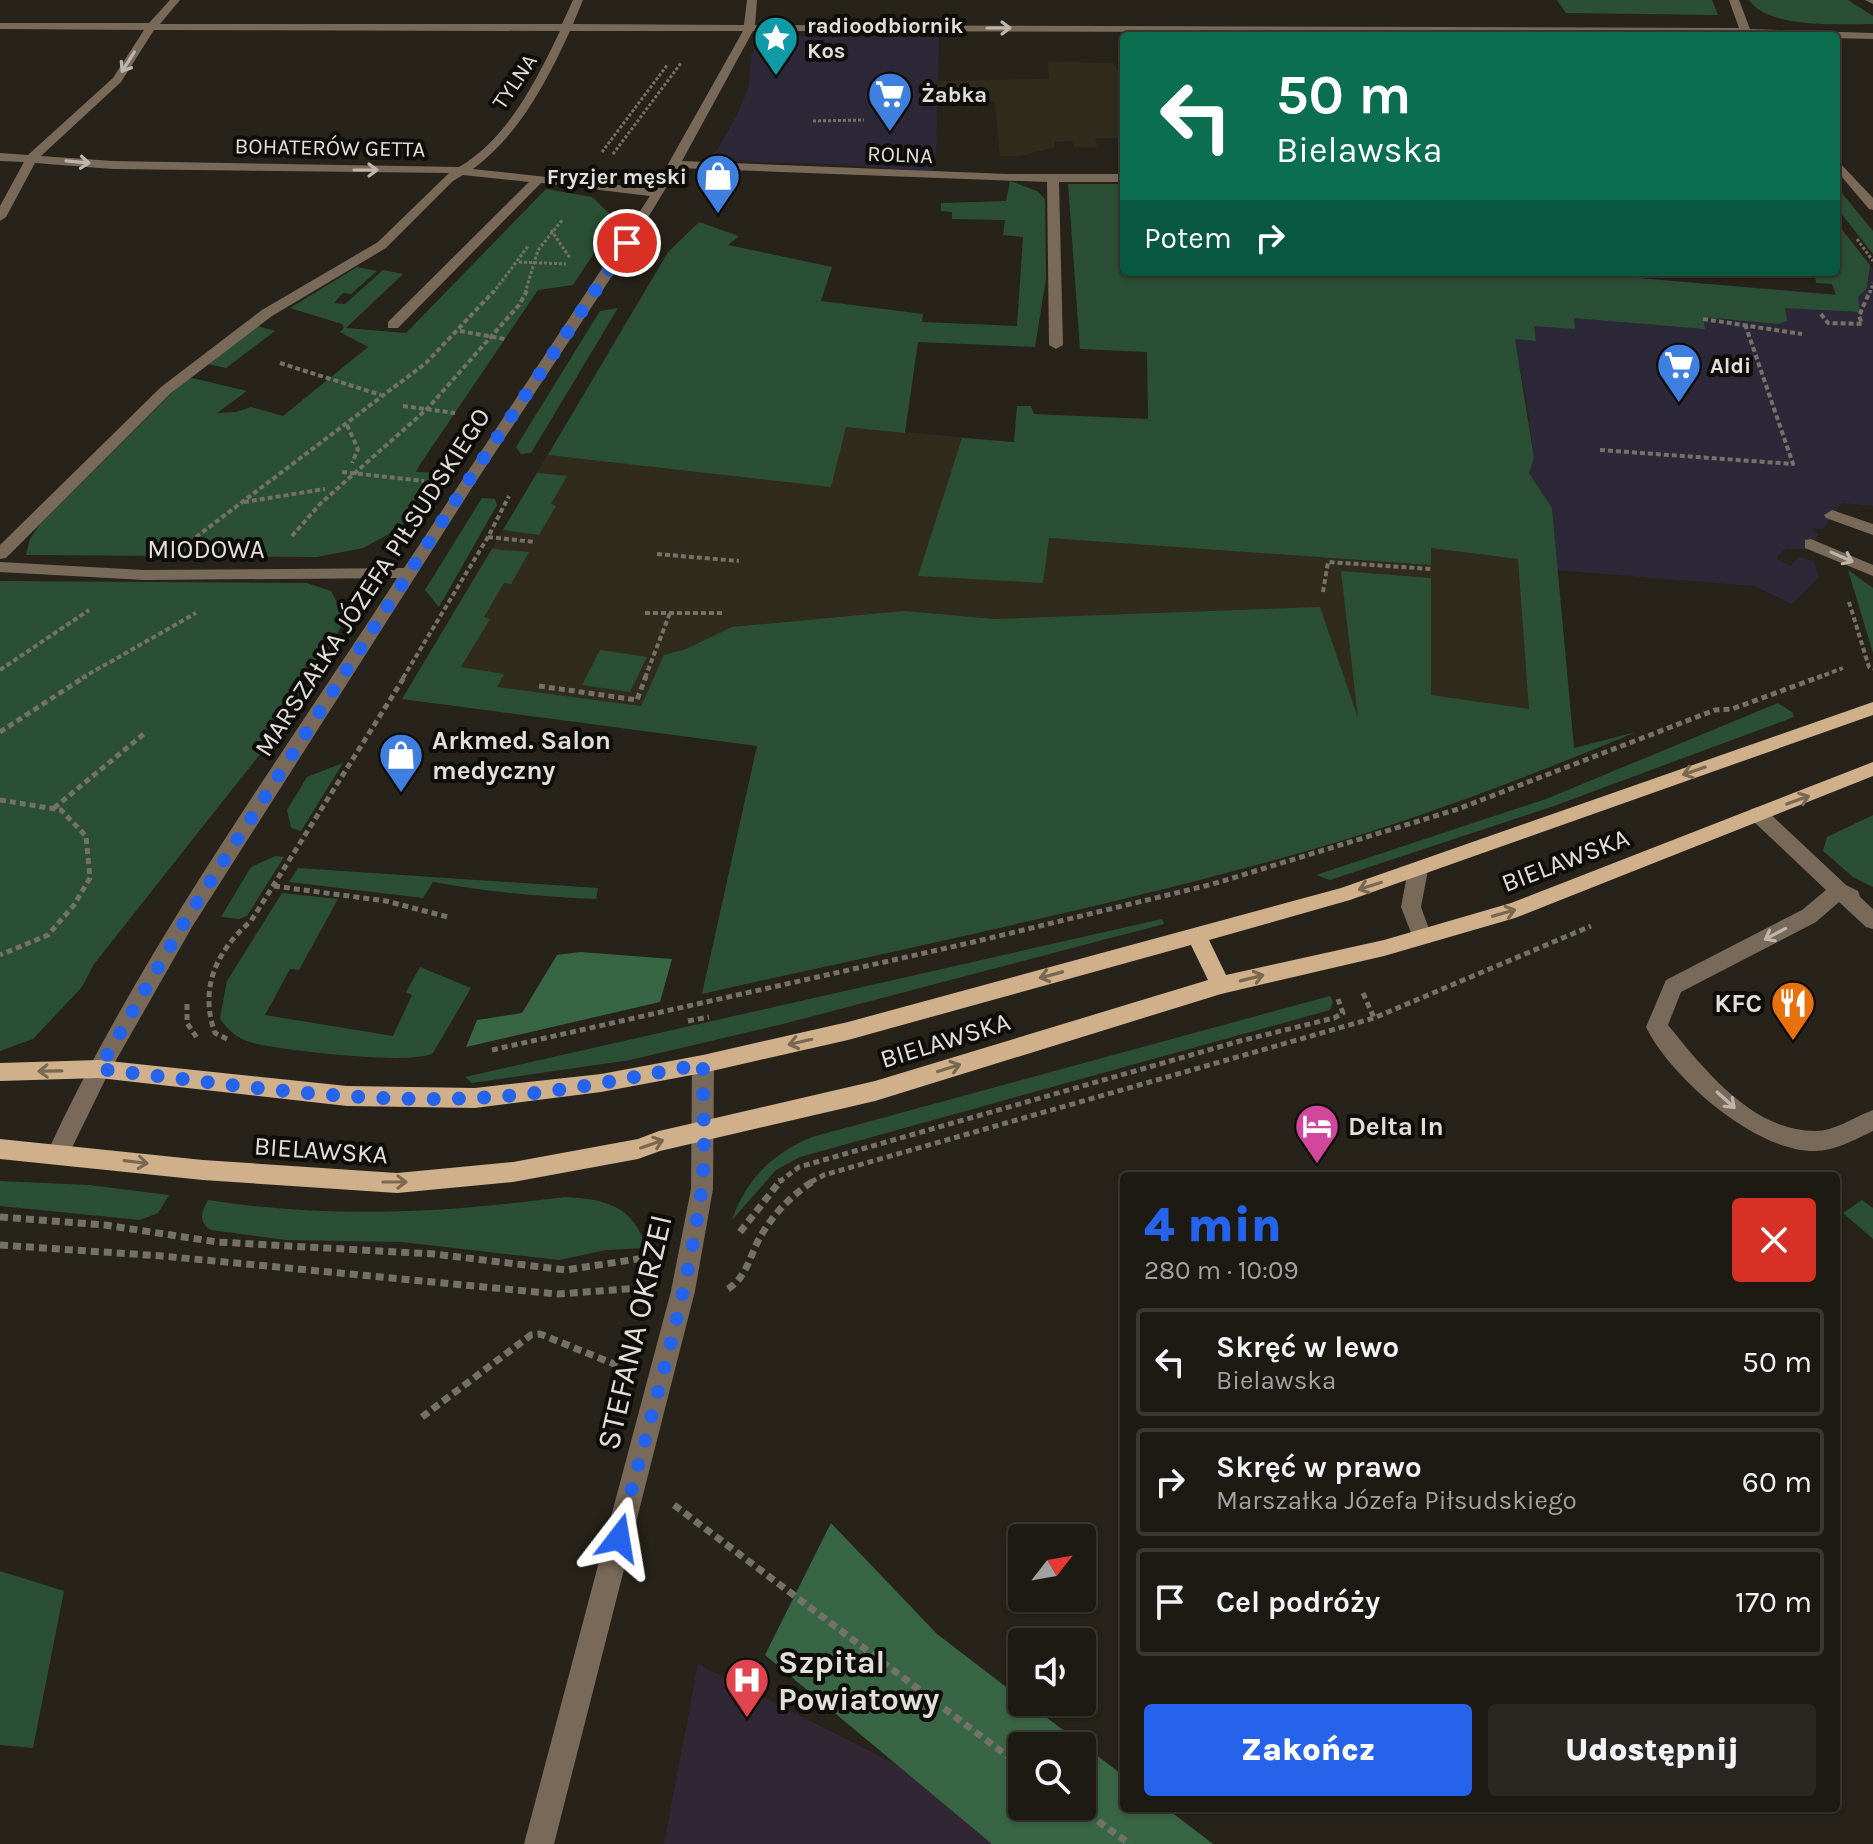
<!DOCTYPE html>
<html lang="pl">
<head>
<meta charset="utf-8">
<style>
	:root { --surface:#1d1a14; --page:#2a2722; --text:#f1f3f6; --muted:#a0a1a0; --line:#3b3834; --accent:#2563eb }
	body { margin:0; font-family:Karla,sans-serif; background:var(--page); color:var(--text); height:100vh; display:flex; flex-direction:column; font-size:30px; white-space:nowrap }
	* { box-sizing:border-box; margin:0 }
	p { font-size:26px; color:var(--muted) }
	.icon { flex:none; width:44px; height:44px; fill:none; stroke:currentColor; stroke-width:2; stroke-linecap:round; stroke-linejoin:round }
	.map { position:relative; flex:1; overflow:hidden }
	.drawer { position:absolute; left:1120px; top:1172px; width:720px; height:640px; display:flex; flex-direction:column; background:var(--surface); border-radius:8px; box-shadow:0 2px 6px #0004,0 0 0 2px var(--line) }
	.drawer>* { flex:none }
	.hud { position:absolute; left:1120px; top:32px; width:720px; height:244px; border-radius:8px; box-shadow:0 2px 6px #0004,0 0 0 2px var(--line); background:#0b6e4f; color:#fff; overflow:hidden }
	.needle { width:52px; rotate:59deg }
	.controls { position:absolute; left:1008px; top:1524px; display:grid; gap:16px }
	.controls a { display:grid; place-items:center; width:88px; height:88px; border-radius:8px; background:var(--surface); box-shadow:0 2px 6px #0004,0 0 0 2px var(--line); font-size:40px }
	.pin { position:absolute; display:grid; place-items:center; width:68px; height:68px; color:#fff; margin:-34px; border:4px solid #fff; border-radius:50%; box-shadow:0 2px 8px #0007 }
	.me { position:absolute; width:88px; margin:-44px; rotate:14deg; stroke-linejoin:round; filter:drop-shadow(0 0 6px #0008) }
	.turn { display:flex; align-items:center; gap:28px; height:168px; padding:0 24px; font-size:36px }
	.turn .icon { width:104px; height:104px; stroke-width:2.5 }
	.turn b { display:block; font-size:56px; line-height:68px }
	.then { display:flex; align-items:center; height:76px; padding:0 24px; background:#0003; gap:16px; font-size:30px }
	.round { display:grid; place-items:center; flex:none; width:84px; height:84px; border-radius:8px; background:var(--page) }
	.overview { display:flex; align-items:center; justify-content:space-between; height:136px; padding:0 24px }
	h1 { font-size:48px; font-weight:800; line-height:60px; color:var(--accent) }
	.button { display:flex; gap:16px; margin-top:auto; padding:16px 24px }
	.button a { flex:1; height:92px; border-radius:8px; background:var(--accent); color:#fff; font-size:32px; font-weight:800; line-height:92px; text-align:center }
	.button a+a { background:var(--page); color:var(--text) }
	ul { padding:0; list-style:none }
	li { display:flex; align-items:center; gap:24px; height:108px; margin:0 16px 12px; padding:0 8px; border:4px solid var(--line); border-radius:8px }
	li div { flex:1 }
	li b { display:block; font-size:30px }
	li em { font-style:normal }
	.map>svg:first-child { display:block }
	.commercial { fill:#2c2838 }
	.built { fill:#312b1c }
	.medical { fill:#312634 }
	.green { fill:#2b4f34 }
	.forest { fill:#386543; fill-rule:evenodd }
	.lines { fill:none; stroke-linecap:round; stroke-linejoin:round }
	.path-far3 { stroke:#747169; stroke-width:3; stroke-dasharray:3 2; stroke-linecap:butt }
	.path-far2 { stroke:#747169; stroke-width:4; stroke-dasharray:5 3; stroke-linecap:butt }
	.path-far1 { stroke:#747169; stroke-width:5; stroke-dasharray:6 4; stroke-linecap:butt }
	.path { stroke:#747169; stroke-width:7; stroke-dasharray:8 5; stroke-linecap:butt }
	.minor { fill:#796958; fill-rule:evenodd }
	.major { fill:#d0b08b; fill-rule:evenodd }
	.oneway { stroke:#bdb6ac }
	.oneway2 { stroke:#796750 }
	.route { stroke:#2563eb; stroke-width:14; stroke-dasharray:0 25.2 }
	.labels { text-anchor:middle; stroke-width:8; stroke-linejoin:round; paint-order:stroke }
	.far-poi-label { font-size:22px; font-weight:bold; fill:#e1dfd9; stroke:#0e0d09; text-anchor:start }
	.far-street-label { font-size:22px; fill:#e1dfd9; stroke:#0e0d09 }
	.street-label { font-size:26px; fill:#e1dfd9; stroke:#0e0d09 }
	.poi-label { font-size:26px; font-weight:bold; fill:#e1dfd9; stroke:#0e0d09; text-anchor:start }
	.near-street-label { font-size:32px; fill:#e1dfd9; stroke:#0e0d09 }
	.near-poi-label { font-size:32px; font-weight:bold; fill:#e1dfd9; stroke:#0e0d09; text-anchor:start }
</style>
</head>
<body>
<div class="map">
<svg width="1873" height="1844" viewBox="0 0 1873 1844">
	<rect width="100%" height="100%" fill="#27231a"/>
	<g class="commercial">
		<path d="M796 36H939L936 156 932 172 831 164 717 161 708 157 718 149 737 115 749 86 751 55 757 46 774 37Z"/>
		<path d="M1870 265 1873 270V506L1842 503 1823 529 1812 528 1818 535 1810 549H1786L1779 554 1777 559 1791 566 1798 557 1814 561 1819 577 1792 604 1754 586 1557 570 1552 508 1529 473 1534 458 1526 396 1505 297 1567 272 1858 296 1867 288Z"/>
	</g>
	<g class="built">
		<path d="M1048 62 1113 63 1124 77V138H1095L1097 147H1074L1072 141 1055 142V147L1020 156H1000L995 102 937 87 938 81 1049 79Z"/>
		<path d="M579 402 1014 442 1552 508 1574 749 836 756 402 699Z"/>
	</g>
	<path class="medical" d="M698 1664 917 1775 1024 1844H664Z"/>
	<g class="green">
		<path d="M1557 0H1712L1718 15 1566 13Z"/>
		<path d="M1749 0H1848L1873 16V24C1841 24 1768 29 1749 0Z"/>
		<path d="M1010 181 1037 191 1045 199 1046 279 1035 347 918 342 905 433 846 427 831 487 548 455 668 252 699 222 739 236 728 245 832 267 821 301 923 314 922 322 1017 326 1023 237 1003 235 1005 220 952 219V212L941 211V203L1006 201Z"/>
		<path d="M1068 184H1124V272H1569L1836 295 1832 284 1816 283 1815 272H1836V222L1870 265 1867 288 1858 297 1860 312 1785 308 1787 321 1778 324 1703 317 1705 329 1574 318 1575 329 1534 326 1536 341 1515 339 1534 458 1529 473 1552 508 1574 748 1636 732C1530 776 1421 818 1310 850 1110 907 905 948 702 994L757 746 402 699 492 549 529 552 511 584 504 583 484 617 490 619 461 667 504 674 497 687 641 706 664 655 686 649 732 627 904 611 995 619 1320 607 1358 718 1341 571 1431 578V695L1529 709 1518 559 1431 548V565L1049 538 1043 583 918 576 962 438 1014 442 1017 406H1031L1034 414 1148 419 1147 352 1080 349Z"/>
		<path d="M1836 186 1873 231V254L1836 207Z"/>
		<path d="M546 189 592 197 612 216V226L573 285 538 290 419 466 416 472 447 473 415 520 363 548 317 557 26 555 30 539 40 524 188 377 247 391 217 413 236 412 251 407 283 416 368 347 340 332 344 328 342 324 290 308 357 267 377 271 351 294 343 293 334 303 345 304 383 270 403 274 346 328 406 333Z"/>
		<path d="M618 308 531 453 521 454 516 447 600 311Z"/>
		<path d="M258 326 275 331 226 368 202 363Z"/>
		<path d="M537 473 567 476 551 504 556 506 539 535 503 530Z"/>
		<path d="M482 498 495 499 497 505 439 607 425 590Z"/>
		<path d="M1848 570 1873 588V653Z"/>
		<path d="M0 581 307 583 331 591 345 618 324 661 272 739 94 964 82 987 33 1039 0 1051Z"/>
		<path d="M600 650 647 657 630 692 582 685Z"/>
		<path d="M1778 703 1792 712 1794 717 1554 806 1330 880 1316 875 1546 799Z"/>
		<path d="M343 763 301 831 291 828 287 810 307 777Z"/>
		<path d="M1873 815V887L1853 877 1823 851 1827 837Z"/>
		<path d="M275 856 284 857 247 916 239 919 221 917 251 867Z"/>
		<path d="M298 868 598 888 596 899C541 897 487 892 433 882L423 898 289 882Z"/>
		<path d="M282 893 338 899 299 970 290 969 265 1015 393 1036 412 995 406 992 420 967 471 988 433 1053C413 1066 281 1050 253 1043 238 1039 228 1031 220 1018L227 981Z"/>
		<path d="M1162 919 1164 924 783 1024 630 1060 472 1083 465 1077Z"/>
		<path d="M1330 996 1333 1002 1330 1010 800 1157 776 1170 732 1220C747 1178 772 1154 812 1137Z"/>
		<path d="M0 1181 89 1185 169 1195 158 1213 140 1220 0 1206Z"/>
		<path d="M565 1197C604 1199 634 1205 646 1248L606 1250 559 1260 402 1242 286 1240 211 1230C198 1222 201 1212 208 1200 332 1219 441 1213 565 1197Z"/>
		<path d="M1862 1200 1873 1208V1239L1843 1213Z"/>
		<path d="M0 1571 64 1591 33 1748 0 1745Z"/>
	</g>
	<g class="forest">
		<path d="M580 952 672 959 660 1002 466 1047 477 1020 522 1013 557 955Z"/>
		<path d="M831 1523 937 1634 1022 1699V1702H1026L1124 1776V1808H1166L1213 1844H992L765 1655ZM1022 1746H1082V1806H1022Z"/>
	</g>
	<g class="lines">
		<g class="path-far3">
			<path d="M813 121 864 120"/>
			<path d="M602 152 668 64"/>
			<path d="M613 154 681 63"/>
			<path d="M551 230 570 258"/>
			<path d="M1857 239 1873 261"/>
			<path d="M519 262 566 264"/>
			<path d="M493 293 529 245"/>
			<path d="M525 293 538 250 563 219"/>
			<path d="M1870 293 1873 283"/>
		</g>
		<g class="path-far2">
			<path d="M1821 314 1828 323 1862 324 1859 316 1870 291"/>
			<path d="M1703 319 1802 334"/>
			<path d="M460 331 505 339"/>
			<path d="M280 363 381 395"/>
			<path d="M403 406 455 413"/>
			<path d="M347 425 358 449 352 463"/>
			<path d="M1600 450 1793 464 1745 324"/>
			<path d="M342 472 424 481"/>
			<path d="M244 502 325 489"/>
			<path d="M292 536 320 504 427 409 519 305 527 291"/>
			<path d="M196 537 426 363 494 291"/>
			<path d="M488 537 535 542"/>
			<path d="M657 554 739 561"/>
			<path d="M1323 592 1328 562 1431 569"/>
			<path d="M1849 602 1869 667 1873 669"/>
			<path d="M645 613H725"/>
			<path d="M0 670 89 610"/>
			<path d="M82 678 196 613"/>
			<path d="M403 678 488 537 509 496"/>
			<path d="M645 678 670 613"/>
			<path d="M1817 678 1843 668"/>
		</g>
		<g class="path-far1">
			<path d="M539 686 637 700 646 676"/>
			<path d="M0 732 86 676"/>
			<path d="M0 800 61 810 86 836 90 878 74 905 48 935 0 955"/>
			<path d="M54 808 145 733"/>
			<path d="M274 886 386 901 448 917"/>
			<path d="M1363 993 1374 1018"/>
			<path d="M187 1004V1023L197 1038"/>
			<path d="M688 1021 709 1017"/>
			<path d="M227 1039 215 1033C199 989 216 951 251 921L405 676"/>
			<path d="M492 1050 978 941 1213 884 1458 809 1715 710 1732 709 1822 676"/>
			<path d="M779 1182 799 1167 1240 1041 1334 1018 1343 1013 1338 999"/>
			<path d="M811 1182 824 1175 1374 1018 1591 926"/>
		</g>
		<g class="path">
			<path d="M0 1217 105 1225 217 1242 434 1254 566 1270 644 1258"/>
			<path d="M740 1232 781 1180"/>
			<path d="M0 1245 162 1256 558 1294 640 1288"/>
			<path d="M728 1289C746 1277 749 1259 758 1241 771 1216 791 1195 815 1180"/>
			<path d="M422 1417 531 1335 540 1334 619 1366"/>
			<path d="M674 1505 1022 1767"/>
			<path d="M1077 1806 1130 1844"/>
		</g>
		<g class="minor">
			<path d="M170 0H180L160 24H562L573 0H583L573 24 744 25 747 0H757L755 25 1739 28 1729 0H1739L1750 29 1873 33V39L1630 33 753 31 682 161 1008 174H1124V182H1059L1063 345 1056 349 1049 345 1047 182 678 168 618 267 473 486 192 927 107 1076 66 1160 58 1163 50 1160 47 1153C140 951 276 765 397 578L144 580 0 572V562L144 570 404 568 650 196 541 183 398 328H388V322L529 182 463 175 453 181 386 248 272 316 171 393 6 558 0 559V545L161 387 262 310 378 242 449 173 113 169 35 163 6 217 0 221V206L24 162 0 161V153L28 155 113 78 144 30 0 29V23H149ZM154 30 560 31C536 81 508 138 459 167L113 161 41 156 121 82ZM570 31H743L654 189 473 169C519 135 547 81 570 31Z"/>
			<path d="M1865 0H1873V4Z"/>
			<path d="M1836 159 1873 198V210L1869 209 1836 170Z"/>
			<path d="M1832 510 1873 524V535L1826 518 1824 515Z"/>
			<path d="M1811 539 1873 565V576L1805 548V540Z"/>
			<path d="M1758 807 1765 809 1846 885 1858 891 1860 897 1873 909V929L1866 927 1839 902 1816 922 1681 992 1668 1025C1704 1069 1752 1131 1815 1131 1835 1131 1854 1117 1873 1110V1131C1856 1139 1835 1151 1815 1151 1756 1152 1671 1078 1646 1027L1666 980 1802 910 1826 890 1751 819 1749 814 1751 809Z"/>
			<path d="M1418 862 1425 865 1428 870 1421 907 1432 937 1429 943H1415L1401 907 1408 870 1411 865Z"/>
			<path d="M703 1055 711 1057 714 1064 713 1189 695 1291 554 1844H524L671 1291 691 1189 692 1064 695 1057Z"/>
		</g>
		<path class="major" d="M1873 702V715L1350 900 1209 940 1226 975 1384 940 1511 903 1873 762V776L1515 918 1384 956 1221 994 875 1101 660 1151 638 1159 513 1182 397 1193 203 1180 0 1159V1139L203 1160 397 1173 513 1162 638 1139 659 1131 875 1081 1208 980 1191 945 848 1040 703 1073 601 1092 475 1108 347 1106 99 1078 0 1081V1063L99 1060 347 1086 475 1088 601 1074 703 1055 848 1022 1341 888Z"/>
	</g>
	<defs><path id="oneway-shaft" d="M-6 0H5M1.5-3L5.5 0L1.5 3" fill="none" stroke-width="1.6" stroke-linecap="round" stroke-linejoin="round" transform="scale(2)"/></defs>
	<g class="oneway">
		<use href="#oneway-shaft" transform="translate(999 28)"/>
		<use href="#oneway-shaft" transform="translate(128 62) rotate(122)"/>
		<use href="#oneway-shaft" transform="translate(78 162) rotate(5)"/>
		<use href="#oneway-shaft" transform="translate(366 170)"/>
		<use href="#oneway-shaft" transform="translate(1842 557) rotate(24)"/>
		<use href="#oneway-shaft" transform="translate(1775 934) rotate(152)"/>
		<use href="#oneway-shaft" transform="translate(1726 1100) rotate(42)"/>
	</g>
	<g class="oneway2">
		<use href="#oneway-shaft" transform="translate(1694 771) rotate(161)"/>
		<use href="#oneway-shaft" transform="translate(1798 800) rotate(-20)"/>
		<use href="#oneway-shaft" transform="translate(1370 886) rotate(162)"/>
		<use href="#oneway-shaft" transform="translate(1504 913) rotate(-16)"/>
		<use href="#oneway-shaft" transform="translate(1051 975) rotate(165)"/>
		<use href="#oneway-shaft" transform="translate(1252 978) rotate(-14)"/>
		<use href="#oneway-shaft" transform="translate(800 1042) rotate(167)"/>
		<use href="#oneway-shaft" transform="translate(949 1068) rotate(-17)"/>
		<use href="#oneway-shaft" transform="translate(50 1071) rotate(179)"/>
		<use href="#oneway-shaft" transform="translate(652 1144) rotate(-19)"/>
		<use href="#oneway-shaft" transform="translate(136 1162) rotate(7)"/>
		<use href="#oneway-shaft" transform="translate(395 1182)"/>
	</g>
	<g class="lines">
		<path class="route" d="M619 1538C648 1423 685 1310 701 1193 707 1151 702 1106 703 1064 628 1078 551 1095 474 1098 350 1104 223 1083 99 1069L185 921 465 486 627 243"/>
	</g>
	<defs>
		<g id="sight-pin" transform="scale(2.3)"><path d="M0 17L-7.5 6A9.5 9.5 0 1 1 7.5 6Z" fill="#0f9aa8" stroke="#0e0d09"/><path d="M0-6L1.8-2.2L6-1.7L2.9 1.2L3.7 5.4L0 3.3L-3.7 5.4L-2.9 1.2L-6-1.7L-1.8-2.2Z" fill="#fff"/></g>
		<g id="supermarket-pin" transform="scale(2.3)"><path d="M0 17L-7.5 6A9.5 9.5 0 1 1 7.5 6Z" fill="#3f7fe0" stroke="#0e0d09"/><path d="M-6-5.5h2.5l.6 2H6L4.5 2H-2.5L-4.4-4H-6ZM-1.5 3.2a1.3 1.3 0 1 0 .1 0ZM3 3.2a1.3 1.3 0 1 0 .1 0Z" fill="#fff"/></g>
		<g id="shop-pin" transform="scale(2.3)"><path d="M0 17L-7.5 6A9.5 9.5 0 1 1 7.5 6Z" fill="#3f7fe0" stroke="#0e0d09"/><path d="M-5-2.5h2.3a2.7 3.5 0 0 1 5.4 0H5L5.5 6h-11ZM-1.5-2.5h3a1.5 2.3 0 0 0-3 0Z" fill="#fff"/></g>
		<g id="restaurant-pin" transform="scale(2.3)"><path d="M0 17L-7.5 6A9.5 9.5 0 1 1 7.5 6Z" fill="#e8710a" stroke="#0e0d09"/><path d="M-5-6h1v4h1v-4h1v4h1v-4h1v5L-1.5 .5V6h-2V.5L-5-1ZM5-6V6H3V1.5H1.5Q1.5-4 5-6Z" fill="#fff"/></g>
		<g id="hotel-pin" transform="scale(2.3)"><path d="M0 17L-7.5 6A9.5 9.5 0 1 1 7.5 6Z" fill="#d1479c" stroke="#0e0d09"/><path d="M-6-4.5h1.5V1H6V5H4.5V3h-9V5H-6ZM-4 0a1.8 1.8 0 1 1 3.6 0ZM.5 0V-2.5h3Q6-2.5 6 0Z" fill="#fff"/></g>
		<g id="hospital-pin" transform="scale(2.3)"><path d="M0 17L-7.5 6A9.5 9.5 0 1 1 7.5 6Z" fill="#e0444e" stroke="#0e0d09"/><path d="M-5-5h3v3.5h4V-5h3V5h-3V1.5h-4V5h-3Z" fill="#fff"/></g>
	</defs>
	<g fill-rule="evenodd">
		<use href="#sight-pin" x="776" y="38"/>
		<use href="#supermarket-pin" x="890" y="94"/>
		<use href="#shop-pin" x="718" y="176"/>
		<use href="#supermarket-pin" x="1679" y="365"/>
		<use href="#shop-pin" x="401" y="755"/>
		<use href="#restaurant-pin" x="1793" y="1003"/>
		<use href="#hotel-pin" x="1317" y="1126"/>
		<use href="#hospital-pin" x="747" y="1680"/>
	</g>
	<g class="labels">
		<g class="far-poi-label">
			<text x="807" y="33">radioodbiornik<tspan x="807" dy="25">Kos</tspan></text>
			<text x="921" y="102">Żabka</text>
			<text x="687" y="184" text-anchor="end">Fryzjer męski</text>
			<text x="1710" y="373">Aldi</text>
		</g>
		<g class="far-street-label">
			<text transform="translate(514 81) rotate(-56)" y="8">TYLNA</text>
			<text transform="translate(330 147) rotate(1)" y="8">BOHATERÓW GETTA</text>
			<text transform="translate(900 154) rotate(2)" y="8">ROLNA</text>
		</g>
		<g class="street-label">
			<text x="206" y="558">MIODOWA</text>
			<text transform="translate(372 582) rotate(-57)" y="9">MARSZAŁKA JÓZEFA PIŁSUDSKIEGO</text>
			<text transform="translate(1565 860) rotate(-21)" y="9">BIELAWSKA</text>
			<text transform="translate(945 1040) rotate(-17)" y="9">BIELAWSKA</text>
			<text transform="translate(321 1150) rotate(4)" y="9">BIELAWSKA</text>
		</g>
		<g class="poi-label">
			<text x="432" y="749">Arkmed. Salon<tspan x="432" dy="30">medyczny</tspan></text>
			<text x="1762" y="1012" text-anchor="end">KFC</text>
			<text x="1348" y="1135">Delta In</text>
		</g>
		<g class="near-street-label">
			<text transform="translate(634 1332) rotate(-77)" y="11">STEFANA OKRZEI</text>
		</g>
		<g class="near-poi-label">
			<text x="778" y="1673">Szpital<tspan x="778" dy="37">Powiatowy</tspan></text>
		</g>
	</g>
</svg>
<div class="controls">
<a><svg class="needle" viewBox="-14 -14 28 28"><path d="M0-13l5 13h-10z" fill="#e53935"/><path d="M0 13l5-13h-10z" fill="#a0a1a0"/></svg></a>
<a><svg class="icon" aria-label="sound" viewBox="0 0 24 24"><path d="M4 9h4l5-4v14l-5-4H4zM17 9q2 3 0 6"/></svg></a>
<a><svg class="icon" aria-label="search" viewBox="0 0 24 24"><circle cx="10" cy="10" r="6"/><path d="M15 15l6 6"/></svg></a>
</div>
<div class="pin" style="left:627px;top:243px;background:#d93025"><svg class="icon" aria-label="arrive" viewBox="0 0 24 24"><path d="M6 21V4h12l-3 4 3 4H6"/></svg></div>
<svg class="me" style="left:619px;top:1538px" viewBox="-20 -20 40 40"><path d="M0-17L14 15 0 8-14 15z" fill="#2563eb" stroke="#fff" stroke-width="4"/></svg>
<div class="hud">
<div class="turn"><svg class="icon" aria-label="left" viewBox="0 0 24 24"><path d="M17 20v-9H6M10 6l-5 5 5 5"/></svg><div><b>50 m</b>Bielawska</div></div>
<div class="then">Potem<svg class="icon" aria-label="right" viewBox="0 0 24 24"><path d="M7 20v-9h11M14 6l5 5-5 5"/></svg></div>
</div>
<section class="drawer">
<div class="overview"><div><h1>4 min</h1><p>280 m · 10:09</p></div><a class="round" style="background:#d93025;color:#fff"><svg class="icon" aria-label="close" viewBox="0 0 24 24"><path d="M6 6l12 12M18 6L6 18"/></svg></a></div>
<ul>
<li><svg class="icon" aria-label="left" viewBox="0 0 24 24"><path d="M17 20v-9H6M10 6l-5 5 5 5"/></svg><div><b>Skręć w lewo</b><p>Bielawska</p></div><em>50 m</em></li>
<li><svg class="icon" aria-label="right" viewBox="0 0 24 24"><path d="M7 20v-9h11M14 6l5 5-5 5"/></svg><div><b>Skręć w prawo</b><p>Marszałka Józefa Piłsudskiego</p></div><em>60 m</em></li>
<li><svg class="icon" aria-label="arrive" viewBox="0 0 24 24"><path d="M6 21V4h12l-3 4 3 4H6"/></svg><div><b>Cel podróży</b></div><em>170 m</em></li>
</ul>
<div class="button"><a>Zakończ</a><a>Udostępnij</a></div>
</section>
</div>
</body>
</html>
